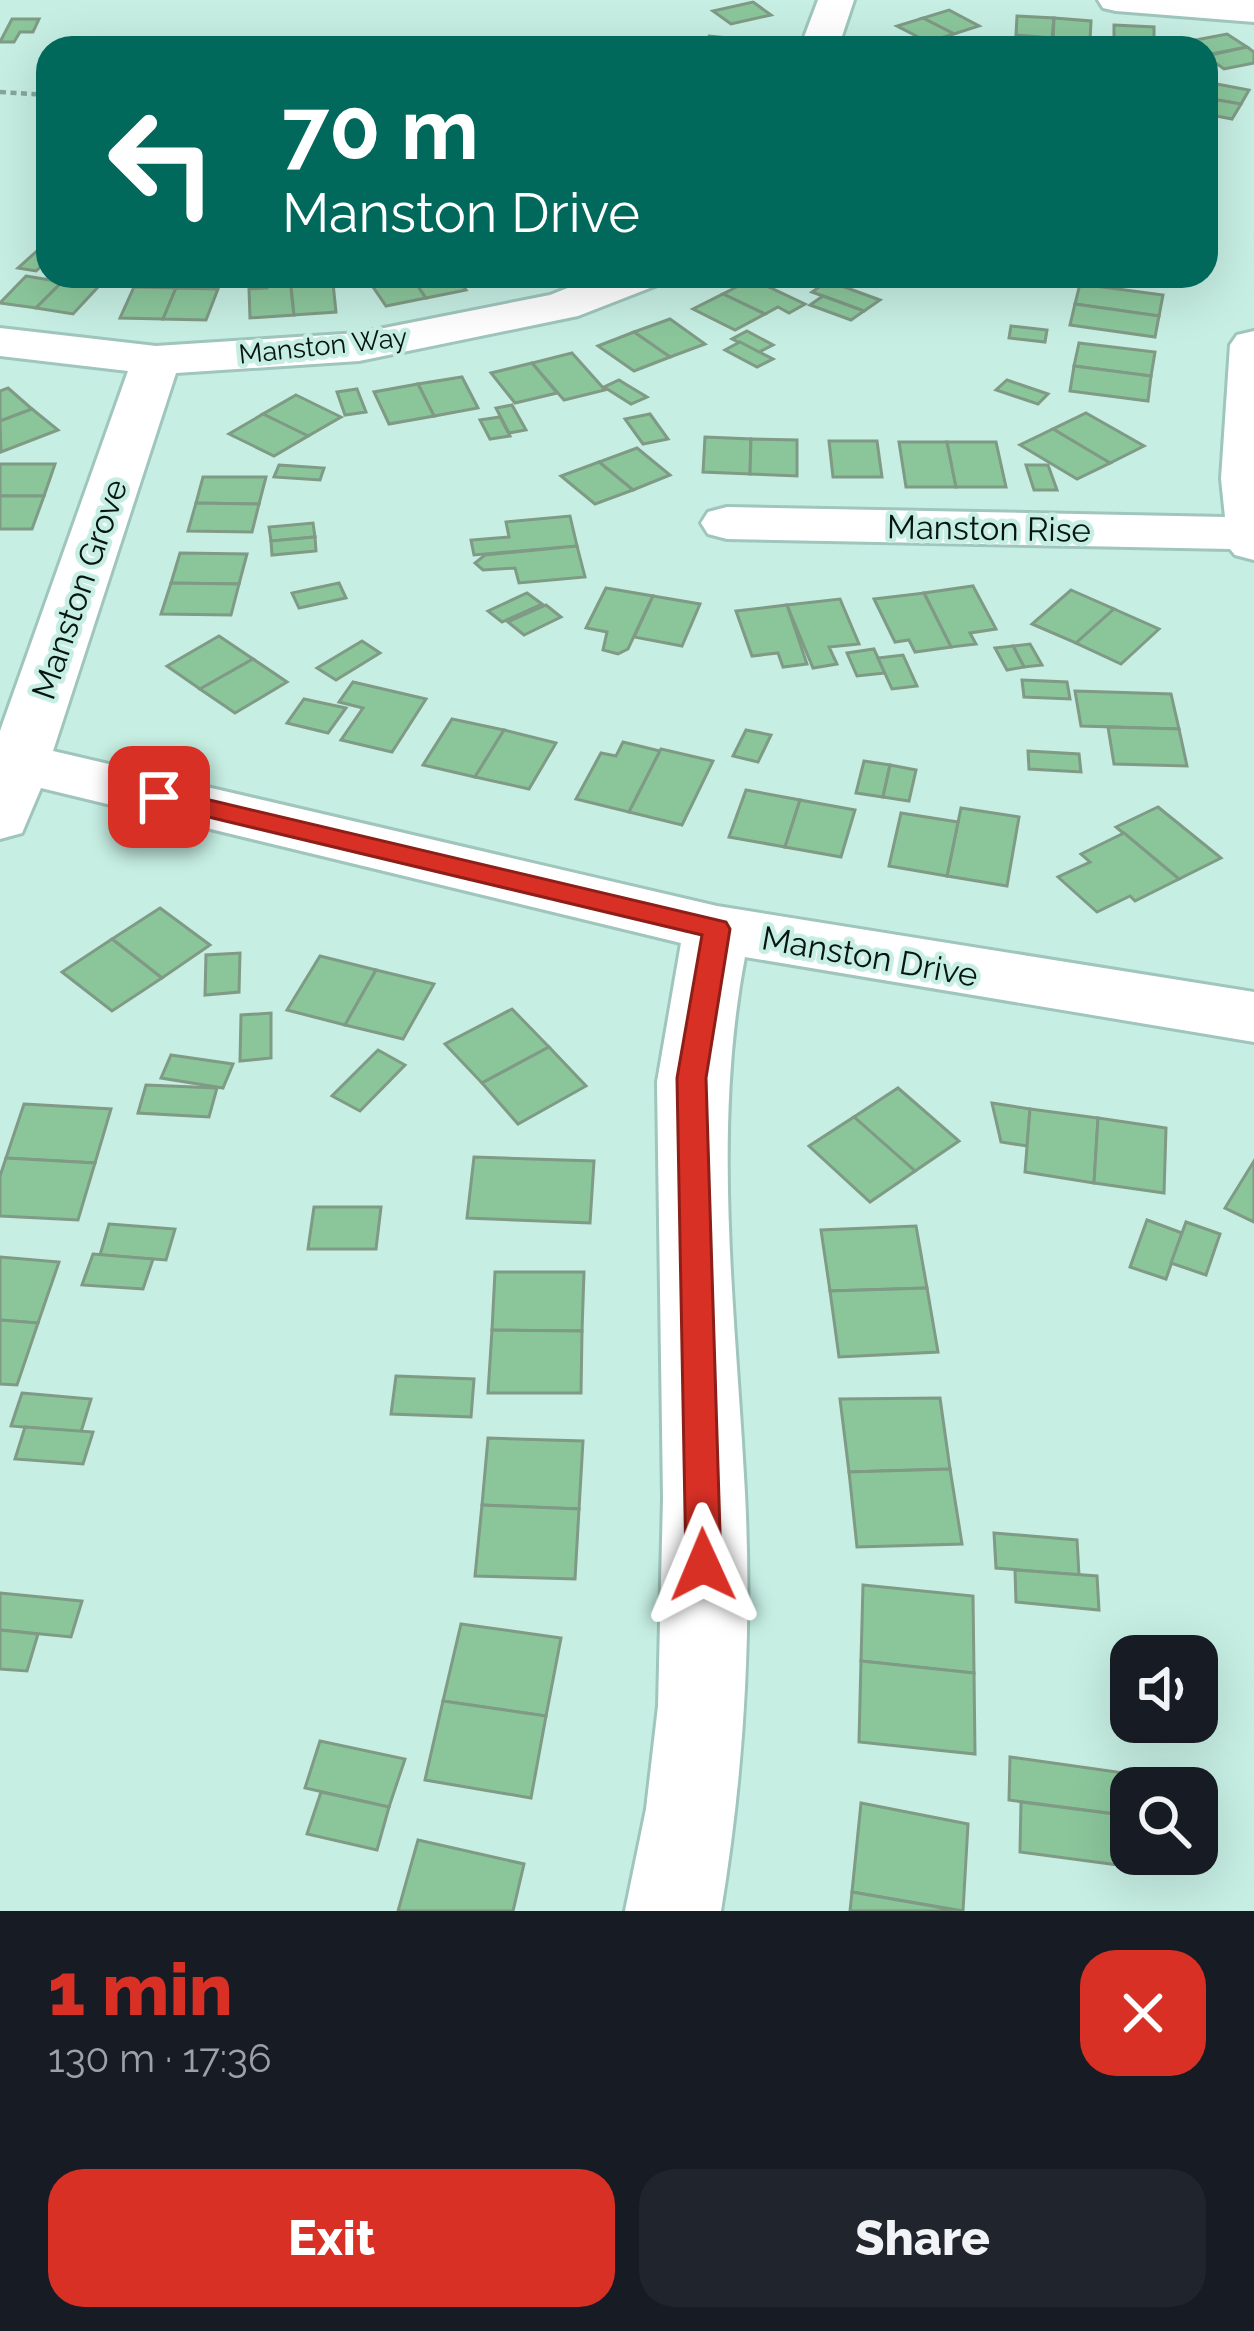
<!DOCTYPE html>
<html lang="en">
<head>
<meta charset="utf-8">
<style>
	:root { --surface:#171b24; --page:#20242c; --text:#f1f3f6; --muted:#9ea1a6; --accent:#d93025 }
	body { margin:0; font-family:Raleway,sans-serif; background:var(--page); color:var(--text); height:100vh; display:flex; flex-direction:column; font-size:45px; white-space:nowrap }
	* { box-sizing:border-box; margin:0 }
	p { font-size:39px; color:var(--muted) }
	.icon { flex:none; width:66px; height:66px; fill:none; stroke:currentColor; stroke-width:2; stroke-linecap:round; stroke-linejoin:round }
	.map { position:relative; height:1911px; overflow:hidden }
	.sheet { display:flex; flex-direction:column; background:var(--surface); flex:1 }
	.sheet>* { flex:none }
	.top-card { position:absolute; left:36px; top:36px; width:1182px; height:252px; border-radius:36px; box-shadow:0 12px 48px #0002; background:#00695c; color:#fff; overflow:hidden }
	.fabs { position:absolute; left:1110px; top:1635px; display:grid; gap:24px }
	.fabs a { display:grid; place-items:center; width:108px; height:108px; border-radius:24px; background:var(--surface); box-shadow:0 12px 48px #0002; font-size:60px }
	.pin { position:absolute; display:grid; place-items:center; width:102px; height:102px; color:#fff; margin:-51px; border-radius:24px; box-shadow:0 6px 18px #0006 }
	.me { position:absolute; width:132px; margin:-66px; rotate:359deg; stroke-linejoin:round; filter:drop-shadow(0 0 9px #0008) }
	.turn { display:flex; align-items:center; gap:42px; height:252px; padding:0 48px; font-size:54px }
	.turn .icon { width:156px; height:156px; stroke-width:2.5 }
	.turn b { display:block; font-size:84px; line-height:102px }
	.round { display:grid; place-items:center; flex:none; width:126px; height:126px; border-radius:36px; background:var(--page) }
	.summary { display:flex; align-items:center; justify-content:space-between; height:204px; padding:0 48px }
	h1 { font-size:72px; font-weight:800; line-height:90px; color:var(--accent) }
	.primary-button { display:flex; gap:24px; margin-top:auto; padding:24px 48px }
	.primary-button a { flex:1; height:138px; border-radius:36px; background:var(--accent); color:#fff; font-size:48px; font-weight:800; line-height:138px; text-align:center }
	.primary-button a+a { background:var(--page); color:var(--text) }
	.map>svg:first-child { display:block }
	.building { fill:#8bc69b; stroke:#7f9a85; stroke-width:3 }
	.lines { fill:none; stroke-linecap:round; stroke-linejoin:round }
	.street-casing { stroke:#9fc5bc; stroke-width:6 }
	.path { stroke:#86a69d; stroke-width:4.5; stroke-dasharray:6 4.5; stroke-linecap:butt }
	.street { fill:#fff; fill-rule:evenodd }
	.route { fill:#d93025; stroke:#8d1f18; stroke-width:3 }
	.labels { text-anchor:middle; stroke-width:9; stroke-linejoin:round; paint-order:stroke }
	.far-street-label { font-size:27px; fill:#071512; stroke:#c6eee3 }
	.street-label { font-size:33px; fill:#071512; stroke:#c6eee3 }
</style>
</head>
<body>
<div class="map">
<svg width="1254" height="1911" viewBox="0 0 1254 1911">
	<rect width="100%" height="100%" fill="#c6eee3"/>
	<g class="building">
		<path d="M753 2 771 15 731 24 713 11Z"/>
		<path d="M949 10 979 26 954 34 923 18Z"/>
		<path d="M1017 16 1054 18 1052 38 1016 35Z"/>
		<path d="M923 18 954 34 928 42 897 26Z"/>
		<path d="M1054 18 1091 21 1090 41 1053 43Z"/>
		<path d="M12 19H39L33 32H20L14 42H0Z"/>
		<path d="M1114 25 1154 27V46L1114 43Z"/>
		<path d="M1227 34 1247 47 1206 55V48L1185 42Z"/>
		<path d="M709 36 757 41 754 48H693L705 45Z"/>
		<path d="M1247 47 1254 52V63L1224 69 1206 56Z"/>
		<path d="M1206 82 1249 90 1241 104 1206 98Z"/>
		<path d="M1206 98 1241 104 1232 119 1206 114Z"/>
		<path d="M38 250 48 251V260L36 271 18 268Z"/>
		<path d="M26 276 62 282 36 308 0 303Z"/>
		<path d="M394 276H411L426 298 386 306 369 281Z"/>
		<path d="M411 276H456L466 290 426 298Z"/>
		<path d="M290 278 294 315 250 318 249 289 267 288V280Z"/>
		<path d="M752 279 805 304 789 313 778 307 765 314 723 294Z"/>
		<path d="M828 281 880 300 864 311 812 292Z"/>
		<path d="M62 282 98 287 73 314 36 308Z"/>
		<path d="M333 283 336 312 294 315 291 286Z"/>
		<path d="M1080 284 1163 295 1159 316 1075 304Z"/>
		<path d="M134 287 176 288 163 319 120 318Z"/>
		<path d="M176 288 218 289 206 320 163 319Z"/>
		<path d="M723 294 765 314 735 330 693 309Z"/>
		<path d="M823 296 864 311 851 320 810 305Z"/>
		<path d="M1075 304 1159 316 1155 337 1070 325Z"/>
		<path d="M670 319 705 344 670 357 634 332Z"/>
		<path d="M1011 326 1047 330 1045 342 1009 338Z"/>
		<path d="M747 331 773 345 759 352 732 339Z"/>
		<path d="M634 332 670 357 634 371 598 346Z"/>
		<path d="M740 342 759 352 773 359 757 367 725 350Z"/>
		<path d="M1079 343 1155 352 1151 376 1074 366Z"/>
		<path d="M572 353 605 390 564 400 532 363Z"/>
		<path d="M532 363 557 393 515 403 491 373Z"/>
		<path d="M1074 366 1151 376 1148 401 1070 391Z"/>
		<path d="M462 377 478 408 434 416 418 384Z"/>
		<path d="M619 380 627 385 647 397 631 404 604 387Z"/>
		<path d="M1007 380 1048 394 1038 404 996 390Z"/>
		<path d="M418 384 434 416 389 424 374 392Z"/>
		<path d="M8 388 32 409 0 421V391Z"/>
		<path d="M357 389 366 412 345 415 337 392Z"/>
		<path d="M296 395 341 417 308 436 263 414Z"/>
		<path d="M512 405 526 430 509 433 496 408Z"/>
		<path d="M32 409 58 430 1 452 0 421Z"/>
		<path d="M1086 413 1144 446 1110 463 1053 429Z"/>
		<path d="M263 414 308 436 274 456 229 434Z"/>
		<path d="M650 414 668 439 643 444 625 419Z"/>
		<path d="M500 417 510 436 490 439 480 420Z"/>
		<path d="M1053 429 1110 463 1077 479 1020 445Z"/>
		<path d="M705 437 751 439 750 474 703 472Z"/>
		<path d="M751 439 797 440V476L750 474Z"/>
		<path d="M829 441H877L882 477H833Z"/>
		<path d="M899 442H947L956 487H906Z"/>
		<path d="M947 442H996L1006 487H956Z"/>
		<path d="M637 448 670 475 633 490 599 462Z"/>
		<path d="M599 462 633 490 595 504 561 476Z"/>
		<path d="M0 464H55L44 496H0Z"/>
		<path d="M279 465 324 468 320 480 274 477Z"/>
		<path d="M1026 465H1048L1057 490H1034Z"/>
		<path d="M203 477H266L259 504 196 503Z"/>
		<path d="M0 496H44L32 529H0Z"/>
		<path d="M196 503 259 504 252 532 188 531Z"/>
		<path d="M570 516 577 546 474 555 471 540 509 537 506 522Z"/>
		<path d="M313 523 315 537 271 541 269 527Z"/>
		<path d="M315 537 316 551 272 555 271 541Z"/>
		<path d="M577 546 585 577 519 583 515 568 483 570 475 563 485 555Z"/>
		<path d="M180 553 247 554 239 584 171 583Z"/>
		<path d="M171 583 239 584 231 615 161 614Z"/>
		<path d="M339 583 346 598 299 608 292 593Z"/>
		<path d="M973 586 996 629 970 633 976 644 951 647 924 593Z"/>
		<path d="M606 588 653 596 628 649 618 654 603 650 607 632 586 628Z"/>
		<path d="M1071 590 1114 609 1076 643 1032 624Z"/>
		<path d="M527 593 542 604 502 622 488 611Z"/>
		<path d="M924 593 951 647 915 652 909 640 895 642 874 599Z"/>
		<path d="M653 596 700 604 682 646 634 637Z"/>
		<path d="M840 599 859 644 829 647 837 664 813 668 787 605Z"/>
		<path d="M546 605 561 617 524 635 508 622Z"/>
		<path d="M787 605 807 664 783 667 778 653 752 656 736 611Z"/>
		<path d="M1114 609 1159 629 1121 664 1076 643Z"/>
		<path d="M219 636 253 659 200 689 167 666Z"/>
		<path d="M362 641 380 653 336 680 317 668Z"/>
		<path d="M1030 644 1042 665 1024 667 1013 646Z"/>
		<path d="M1013 646 1024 667 1007 670 995 648Z"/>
		<path d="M874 649 885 673 857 676 847 653Z"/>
		<path d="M903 655 917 686 892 689 878 658Z"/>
		<path d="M253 659 287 682 235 713 200 689Z"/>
		<path d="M1022 680 1067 682 1070 699 1024 697Z"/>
		<path d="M353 682 426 699 392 752 341 740 363 708 339 702Z"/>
		<path d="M1075 691 1171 694 1179 729 1081 726Z"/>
		<path d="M304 699 346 708 328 733 287 723Z"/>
		<path d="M452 719 504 730 475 777 423 765Z"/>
		<path d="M1108 727 1179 729 1187 766 1114 764Z"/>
		<path d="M504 730 556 743 529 789 475 777Z"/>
		<path d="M746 730 771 735 758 762 733 756Z"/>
		<path d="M623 742 660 751 629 812 576 799 601 753 616 756Z"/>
		<path d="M661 749 713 761 682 825 629 812Z"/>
		<path d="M1028 751 1079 754 1081 772 1029 769Z"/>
		<path d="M864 761 890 765 883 797 856 793Z"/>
		<path d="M890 765 916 770 909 801 883 797Z"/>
		<path d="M746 790 800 800 785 847 729 837Z"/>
		<path d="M800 800 855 810 841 857 785 847Z"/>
		<path d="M1158 807 1221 858 1179 879 1116 827Z"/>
		<path d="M961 808 1019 817 1007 886 947 876Z"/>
		<path d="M901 813 958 822 947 876 889 866Z"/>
		<path d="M1124 833 1179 879 1135 901 1130 896 1097 912 1058 877 1090 862 1081 854Z"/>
		<path d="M160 908 210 945 162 978 112 939Z"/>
		<path d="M112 939 162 978 112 1011 62 972Z"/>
		<path d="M240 953 239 992 205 995 206 955Z"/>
		<path d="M320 956 376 970 345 1025 287 1010Z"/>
		<path d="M376 970 434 984 403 1039 345 1025Z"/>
		<path d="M512 1009 549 1047 482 1083 445 1044Z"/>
		<path d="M271 1013V1058L240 1061 241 1015Z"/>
		<path d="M549 1047 586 1086 518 1124 482 1083Z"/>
		<path d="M378 1050 405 1065 360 1111 332 1096Z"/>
		<path d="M171 1055 233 1064 223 1088 161 1078Z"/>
		<path d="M146 1085 217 1088 209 1117 138 1113Z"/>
		<path d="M898 1088 959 1141 915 1171 854 1117Z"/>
		<path d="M992 1103 1030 1109 1027 1146 1001 1142Z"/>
		<path d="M24 1104 111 1109 95 1163 6 1158Z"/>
		<path d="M1030 1109 1098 1118 1094 1183 1025 1172Z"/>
		<path d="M854 1117 915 1171 870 1202 809 1146Z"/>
		<path d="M1098 1118 1166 1128 1164 1193 1094 1183Z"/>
		<path d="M474 1157 594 1161 590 1223 467 1218Z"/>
		<path d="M6 1158 95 1163 78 1220 0 1216V1176Z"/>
		<path d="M1254 1161V1222L1225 1208Z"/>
		<path d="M314 1207H381L376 1249H308Z"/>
		<path d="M1147 1220 1182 1233 1166 1279 1130 1267Z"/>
		<path d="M1186 1222 1220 1234 1206 1275 1171 1263Z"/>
		<path d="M109 1224 175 1229 166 1260 100 1255Z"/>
		<path d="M916 1226 927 1288 830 1291 821 1230Z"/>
		<path d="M93 1254 153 1259 143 1289 82 1285Z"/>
		<path d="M0 1257 59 1262 38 1323 0 1320Z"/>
		<path d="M495 1272H584L582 1331 492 1330Z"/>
		<path d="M927 1288 938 1352 839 1357 830 1291Z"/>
		<path d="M0 1320 38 1323 17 1385 0 1384Z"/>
		<path d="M492 1330 582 1331 581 1393H488Z"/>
		<path d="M396 1376 474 1379 471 1417 391 1414Z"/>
		<path d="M22 1393 91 1399 81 1432 11 1426Z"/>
		<path d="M940 1398 950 1469 849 1472 840 1399Z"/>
		<path d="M25 1427 93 1432 83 1464 15 1459Z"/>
		<path d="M488 1438 583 1441 579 1509 482 1505Z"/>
		<path d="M950 1469 962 1544 857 1547 849 1472Z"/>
		<path d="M482 1505 579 1509 575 1579 475 1576Z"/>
		<path d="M994 1533 1077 1540 1079 1575 996 1568Z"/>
		<path d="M1015 1570 1097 1576 1099 1610 1016 1602Z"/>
		<path d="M863 1585 973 1596 974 1673 861 1661Z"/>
		<path d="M0 1593 82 1601 71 1637 0 1630Z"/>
		<path d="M461 1624 561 1638 546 1716 443 1701Z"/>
		<path d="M0 1630 38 1634 27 1671 0 1669Z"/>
		<path d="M861 1661 974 1673 975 1754 859 1742Z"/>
		<path d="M443 1701 546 1716 531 1798 425 1780Z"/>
		<path d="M320 1741 405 1759 389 1807 305 1788Z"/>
		<path d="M1010 1757 1138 1775V1788H1131V1816L1009 1800Z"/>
		<path d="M321 1792 389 1807 377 1850 307 1834Z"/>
		<path d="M1021 1802 1130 1816 1133 1867 1020 1852Z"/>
		<path d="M861 1803 968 1824 963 1911 852 1892Z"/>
		<path d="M418 1840 524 1864 513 1911H398Z"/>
		<path d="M852 1892 960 1911H850Z"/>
	</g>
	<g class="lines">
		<g class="street-casing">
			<g id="street">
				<path d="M818 0H854L838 48H800Z"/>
				<path d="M1098 0H1254V22L1116 11 1103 8Z"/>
				<path d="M598 276H662L655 286 578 316 359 361 176 373 53 751 717 906 1254 992V1042L745 957C711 1133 736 1315 745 1493 752 1634 744 1772 721 1911H625L646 1809 658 1706 663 1498 657 1082 681 943 41 788 22 833 0 839V731L128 371 0 356V328L156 346 359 333 550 295Z"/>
				<path d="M1254 331V560L1235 555 1230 549 727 539 708 534 701 523 708 512 727 507 1225 517 1221 479 1230 345 1237 335Z"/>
			</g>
		</g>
		<path class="path" d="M0 92 48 95"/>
		<use href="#street" class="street"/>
	</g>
	<path class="route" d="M159 788 726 922 730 929 706 1078 721 1565 716 1577 703 1582 691 1577 686 1565 677 1078 702 935 150 803 146 797Z"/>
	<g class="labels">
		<g class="far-street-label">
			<text transform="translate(323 346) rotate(-6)" y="9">Manston Way</text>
		</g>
		<g class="street-label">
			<text transform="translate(989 528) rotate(1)" y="12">Manston Rise</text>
			<text transform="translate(79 589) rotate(-71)" y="12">Manston Grove</text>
			<text transform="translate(870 956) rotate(10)" y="12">Manston Drive</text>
		</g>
	</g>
</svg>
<div class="fabs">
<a><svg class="icon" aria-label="sound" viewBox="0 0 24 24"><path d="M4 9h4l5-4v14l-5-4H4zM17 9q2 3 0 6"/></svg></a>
<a><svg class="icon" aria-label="search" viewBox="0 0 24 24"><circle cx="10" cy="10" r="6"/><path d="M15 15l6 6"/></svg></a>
</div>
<div class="pin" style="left:159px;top:797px;background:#d93025"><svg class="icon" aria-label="arrive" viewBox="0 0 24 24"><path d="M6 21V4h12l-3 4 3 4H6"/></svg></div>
<svg class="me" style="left:703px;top:1565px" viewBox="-20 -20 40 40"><path d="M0-17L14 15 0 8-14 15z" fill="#d93025" stroke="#fff" stroke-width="4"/></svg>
<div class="top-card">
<div class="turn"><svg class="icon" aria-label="left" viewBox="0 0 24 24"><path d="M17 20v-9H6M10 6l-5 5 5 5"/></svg><div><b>70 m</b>Manston Drive</div></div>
</div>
</div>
<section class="sheet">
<div class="summary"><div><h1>1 min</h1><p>130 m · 17:36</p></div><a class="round" style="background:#d93025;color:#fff"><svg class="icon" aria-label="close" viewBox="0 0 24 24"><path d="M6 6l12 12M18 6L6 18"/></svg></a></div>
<div class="primary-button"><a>Exit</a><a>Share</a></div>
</section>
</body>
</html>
